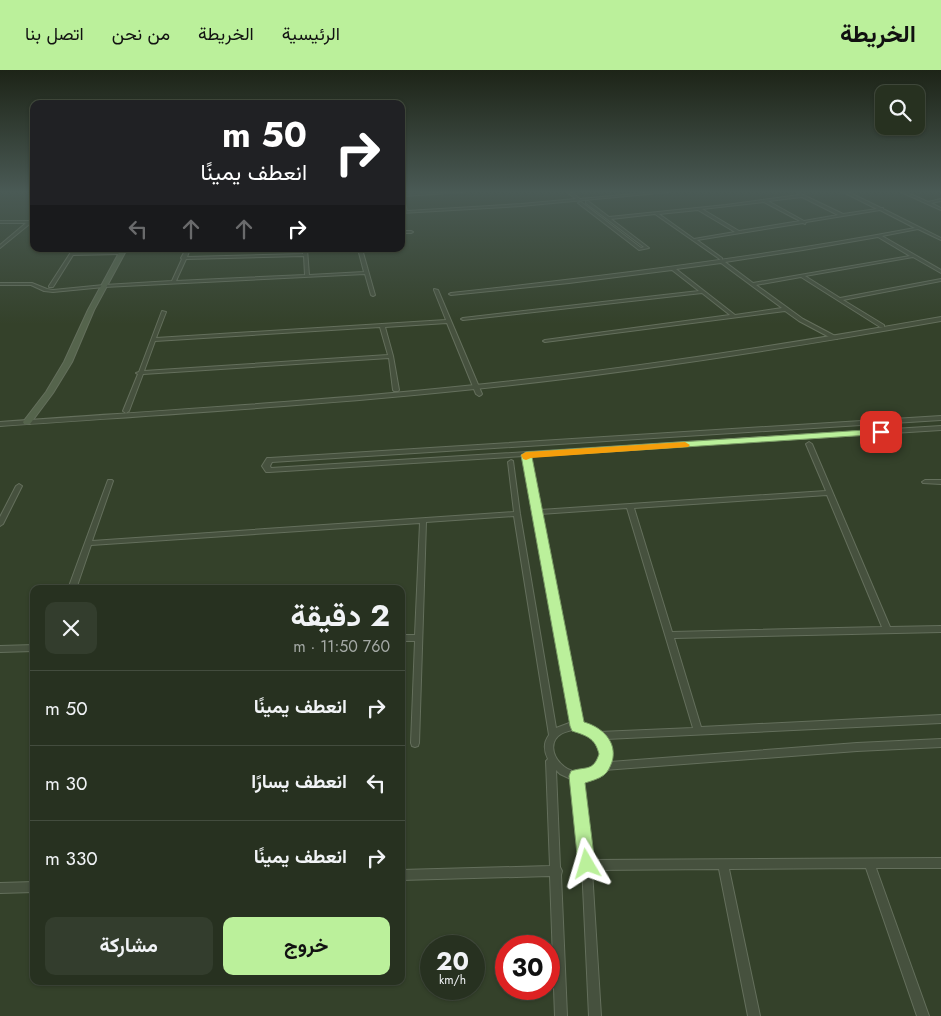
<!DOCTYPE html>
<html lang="ar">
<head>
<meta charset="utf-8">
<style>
	:root { --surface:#273120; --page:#333d2d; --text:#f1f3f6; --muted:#a4a9a5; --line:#434c3e; --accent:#bbf09b }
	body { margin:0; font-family:Jost,Vazirmatn,sans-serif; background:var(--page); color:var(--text); direction:rtl; height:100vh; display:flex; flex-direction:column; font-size:19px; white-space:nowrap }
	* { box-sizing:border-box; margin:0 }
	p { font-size:16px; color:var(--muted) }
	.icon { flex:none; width:28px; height:28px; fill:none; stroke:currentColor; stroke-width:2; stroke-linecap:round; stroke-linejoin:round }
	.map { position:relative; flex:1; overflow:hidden; direction:ltr }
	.details { position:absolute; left:30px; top:515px; width:375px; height:400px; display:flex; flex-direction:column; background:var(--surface); border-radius:10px; box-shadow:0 1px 4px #0004,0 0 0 1px var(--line); direction:rtl }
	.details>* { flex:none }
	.hud { position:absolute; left:30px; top:30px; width:375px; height:152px; border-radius:10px; box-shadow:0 1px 4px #0004,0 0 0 1px var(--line); direction:rtl; background:#202124; color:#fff; overflow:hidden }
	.fabs { position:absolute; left:875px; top:15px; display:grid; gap:10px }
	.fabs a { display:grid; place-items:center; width:50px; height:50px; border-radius:10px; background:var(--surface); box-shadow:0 1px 4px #0004,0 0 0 1px var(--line); font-size:25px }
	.speed { position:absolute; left:420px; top:865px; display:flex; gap:10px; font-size:25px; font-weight:700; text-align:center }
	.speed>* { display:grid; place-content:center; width:65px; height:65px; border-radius:50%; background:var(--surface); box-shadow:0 1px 4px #0004,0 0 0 1px var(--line); line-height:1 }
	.speed small { font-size:12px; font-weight:400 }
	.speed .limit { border:8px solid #d22; background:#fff; color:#111 }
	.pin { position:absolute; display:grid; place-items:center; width:42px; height:42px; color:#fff; margin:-21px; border-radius:10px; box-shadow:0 2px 8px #0006 }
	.me { position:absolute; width:55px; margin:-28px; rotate:353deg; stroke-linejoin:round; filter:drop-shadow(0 0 4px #0008) }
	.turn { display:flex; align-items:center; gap:18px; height:105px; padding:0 15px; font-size:22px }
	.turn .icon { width:65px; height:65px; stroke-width:2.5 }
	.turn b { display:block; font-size:35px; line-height:42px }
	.lanes { display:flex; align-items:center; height:48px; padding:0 15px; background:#0003; justify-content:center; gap:25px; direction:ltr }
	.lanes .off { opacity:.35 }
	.round { display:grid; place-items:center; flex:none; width:52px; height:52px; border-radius:10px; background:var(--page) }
	.overview { display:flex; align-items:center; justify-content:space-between; height:85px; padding:0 15px }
	h1 { font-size:30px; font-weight:700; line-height:38px }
	.primary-button { display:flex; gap:10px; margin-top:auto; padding:10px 15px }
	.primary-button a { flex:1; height:58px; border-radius:10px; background:var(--accent); color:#111; font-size:20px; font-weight:700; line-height:58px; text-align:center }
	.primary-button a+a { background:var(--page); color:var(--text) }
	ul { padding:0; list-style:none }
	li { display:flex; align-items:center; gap:15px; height:75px; padding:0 15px; border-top:1px solid var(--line) }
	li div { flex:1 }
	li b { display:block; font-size:19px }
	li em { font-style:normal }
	header { display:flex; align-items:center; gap:30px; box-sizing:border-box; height:70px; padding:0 25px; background:var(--accent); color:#111 }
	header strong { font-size:24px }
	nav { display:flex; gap:28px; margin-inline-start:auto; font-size:18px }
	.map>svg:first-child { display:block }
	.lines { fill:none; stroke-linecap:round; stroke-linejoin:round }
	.minor-casing { stroke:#646f5c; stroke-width:2 }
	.tertiary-casing { stroke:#646f5c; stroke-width:2 }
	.secondary-casing { stroke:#646f5c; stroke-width:2 }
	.minor { fill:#46513e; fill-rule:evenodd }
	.tertiary { fill:#46513e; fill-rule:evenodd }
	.secondary { fill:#55644c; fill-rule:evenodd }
	.route { fill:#bbf09b; stroke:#7a9c65 }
	.slow { fill:#f59e0b }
</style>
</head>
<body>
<header>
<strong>الخريطة</strong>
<nav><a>الرئيسية</a><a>الخريطة</a><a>من نحن</a><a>اتصل بنا</a></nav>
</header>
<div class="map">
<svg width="941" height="946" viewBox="0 0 941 946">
	<rect width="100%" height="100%" fill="#34412a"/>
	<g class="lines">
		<g class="minor-casing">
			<g id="minor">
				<path d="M401 122 403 124 465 122 403 126 407 141 521 134 576 129 567 122H571L580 129 655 122H669L521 136 401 143V141H403L401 132Z"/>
				<path d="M843 122H848L881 138H883V139L941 168V170L918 159 882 166 941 200V203L913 187 805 206 840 228 941 209V211L843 230 884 255V257H880L801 207 756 215 803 249 837 267V269H833L799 251 785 241 545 272 543 271 545 270 730 245 702 223 463 250 461 249 463 248 699 221 672 200 569 213 451 225 449 224 451 223C607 206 761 187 915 158L880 140 806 152 805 154 803 153 697 170 722 188V190H721L655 144 611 149 649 178 639 180 578 133 581 132 641 178 644 177 586 133V131H588L609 147 726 135 799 125 797 124 799 123 843 144 877 139ZM802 127 838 145 804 151 768 131ZM764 132 800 151 739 161 702 139ZM698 140 735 162 694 169 659 144ZM878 167 910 186 753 213 725 192 803 180ZM721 193 782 238 735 245 676 199Z"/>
				<path d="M901 122H906L928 132 941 129V131L931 133 941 138V140Z"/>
				<path d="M0 151H30L32 152 0 178V175L26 153H0Z"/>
				<path d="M401 161H411L413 162 411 163H401Z"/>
				<path d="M73 179H77L75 183 122 182 124 183 122 184 73 185 53 217H49V216Z"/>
				<path d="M186 179H190L187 187 303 184V179H307L309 205 364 202 358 179H362L375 225 373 226 371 225 365 204 104 217 53 222 44 221 31 215H0V213H32L47 219 53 220 104 215 172 211 182 189 181 188ZM304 186 305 205 176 211 186 189Z"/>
				<path d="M434 219 438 220 482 324 481 325 479 326 476 324 447 253 385 257 393 286 399 320 398 321H394L393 320 389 288 143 304 129 341 126 343 123 341 138 304 136 303 139 302 162 241 166 242 156 268 446 250 434 220ZM380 257 388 285 144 301 155 271Z"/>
				<path d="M809 372 812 374 890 557 941 556V562L674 568 701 657 941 645V653L606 669C611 677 612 683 610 692L857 673 941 669V677L857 681 604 700 591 709 582 710 591 790 941 788V798H876L929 946H917L866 798 729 799 760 946H748L719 799 592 800 601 946H589L582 795 573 710 560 704 556 700 560 797 562 801 561 805 567 946H555L550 806 401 810V800L550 796 546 691 548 689C544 681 543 673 549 665L514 446 426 452 419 673 418 676 415 677 412 676 411 673 415 571H401V565H415L420 453 91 475 76 519H68L108 410H112L113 411 92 471 514 442 508 392 511 390 513 391 520 444 556 658 572 652 523 385 524 384 526 383 529 385 540 440 826 421 806 374ZM827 425 882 557 672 562 634 438ZM627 438 693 658 599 662 581 654 540 444ZM572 660C587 662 616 679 596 695 571 718 538 678 561 664 564 662 569 661 572 660Z"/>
				<path d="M925 410H941V414L923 413 922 412Z"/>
				<path d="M19 414 22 416 3 454 0 456V447L16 416Z"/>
				<path d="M34 575V581L0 582V576Z"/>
				<path d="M34 812V822L0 823V813Z"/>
			</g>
		</g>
		<g class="tertiary-casing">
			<g id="tertiary">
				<path d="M941 247V251C783 279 625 304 465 320 310 336 155 345 0 356V352C155 341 310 332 465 316 625 300 783 275 941 247Z"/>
				<path d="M941 346V350L272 392 270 396 271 398 941 356V360L269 402H266L262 396 267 388H270Z"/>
			</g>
		</g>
		<g class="secondary-casing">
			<path id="secondary" d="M121 179H127L94 240 72 292 53 323 30 354H24L23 352 46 322 64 292 88 240Z"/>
		</g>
		<use href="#minor" class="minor"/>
		<use href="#tertiary" class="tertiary"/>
		<use href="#secondary" class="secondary"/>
	</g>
	<linearGradient id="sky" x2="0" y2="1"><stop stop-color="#1d2417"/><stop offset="0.48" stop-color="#4a5a55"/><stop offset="1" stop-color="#4a5a55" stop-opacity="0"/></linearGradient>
	<rect width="941" height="254" fill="url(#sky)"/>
	<path class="route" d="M881 359 885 362 884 364 532 387 584 652C602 657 618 672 612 692 610 697 608 702 604 705 599 709 591 711 585 713L595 794 593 800 587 803 581 800 578 794 569 706 571 701C586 696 593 702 599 684 595 668 587 666 572 661L570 656 521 385 526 382Z"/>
	<path class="slow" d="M685 372 690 375 688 377 531 388 526 390 523 389 521 385 526 382Z"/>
</svg>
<div class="fabs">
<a><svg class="icon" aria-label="search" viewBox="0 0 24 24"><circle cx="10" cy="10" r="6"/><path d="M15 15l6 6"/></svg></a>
</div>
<div class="speed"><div>20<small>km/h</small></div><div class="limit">30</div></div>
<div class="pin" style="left:881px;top:362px;background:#d93025"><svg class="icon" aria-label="arrive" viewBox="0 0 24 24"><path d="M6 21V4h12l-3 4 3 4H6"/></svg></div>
<svg class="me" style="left:587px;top:794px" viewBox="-20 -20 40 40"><path d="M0-17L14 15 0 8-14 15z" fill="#bbf09b" stroke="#fff" stroke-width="4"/></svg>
<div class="hud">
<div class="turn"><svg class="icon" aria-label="right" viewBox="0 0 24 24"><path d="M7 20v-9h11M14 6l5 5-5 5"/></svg><div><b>50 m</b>انعطف يمينًا</div></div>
<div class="lanes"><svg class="icon off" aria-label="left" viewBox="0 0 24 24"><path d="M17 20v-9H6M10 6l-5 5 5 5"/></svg><svg class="icon off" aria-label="ahead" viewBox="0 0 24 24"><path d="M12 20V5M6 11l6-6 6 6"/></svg><svg class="icon off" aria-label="ahead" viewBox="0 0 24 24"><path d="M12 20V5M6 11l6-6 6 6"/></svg><svg class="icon" aria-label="right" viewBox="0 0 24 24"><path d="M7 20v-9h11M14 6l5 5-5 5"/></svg></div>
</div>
<section class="details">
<div class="overview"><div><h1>2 دقيقة</h1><p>760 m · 11:50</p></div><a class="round"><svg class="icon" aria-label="close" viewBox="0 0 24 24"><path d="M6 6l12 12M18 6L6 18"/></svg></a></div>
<ul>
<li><svg class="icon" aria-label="right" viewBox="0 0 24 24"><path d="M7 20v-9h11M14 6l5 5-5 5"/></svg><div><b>انعطف يمينًا</b></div><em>50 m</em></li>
<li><svg class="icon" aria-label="left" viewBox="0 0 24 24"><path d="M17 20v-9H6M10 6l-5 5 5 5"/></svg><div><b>انعطف يسارًا</b></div><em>30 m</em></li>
<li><svg class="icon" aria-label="right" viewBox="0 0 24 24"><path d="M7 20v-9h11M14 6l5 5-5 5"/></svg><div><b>انعطف يمينًا</b></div><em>330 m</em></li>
</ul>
<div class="primary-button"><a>خروج</a><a>مشاركة</a></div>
</section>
</div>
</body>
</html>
